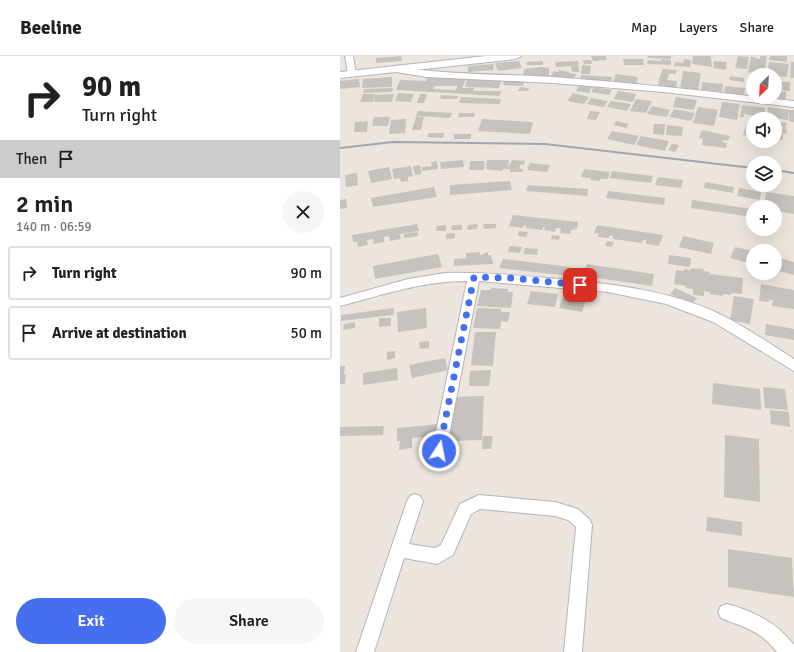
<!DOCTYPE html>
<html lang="en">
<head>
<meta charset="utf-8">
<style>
	:root { --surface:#fff; --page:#f6f6f6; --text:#202124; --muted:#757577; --line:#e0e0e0; --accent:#466ef0 }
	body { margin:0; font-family:Signika,sans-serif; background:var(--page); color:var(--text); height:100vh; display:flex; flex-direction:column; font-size:15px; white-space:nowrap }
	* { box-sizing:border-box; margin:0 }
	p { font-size:13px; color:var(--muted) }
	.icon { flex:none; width:22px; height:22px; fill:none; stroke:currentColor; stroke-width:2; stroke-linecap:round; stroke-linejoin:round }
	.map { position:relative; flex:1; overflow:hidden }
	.details { display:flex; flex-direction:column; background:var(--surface); width:340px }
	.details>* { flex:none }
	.guide { background:#fff; color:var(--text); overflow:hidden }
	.needle { width:26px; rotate:204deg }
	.controls { position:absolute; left:406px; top:12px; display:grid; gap:8px }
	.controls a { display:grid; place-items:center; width:36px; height:36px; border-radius:50%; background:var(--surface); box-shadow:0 4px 16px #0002; font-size:20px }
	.pin { position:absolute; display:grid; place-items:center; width:34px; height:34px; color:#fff; margin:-17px; border-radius:8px; box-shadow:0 2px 6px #0006 }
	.me { position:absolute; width:44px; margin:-22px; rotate:11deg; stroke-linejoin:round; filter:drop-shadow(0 0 3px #0008) }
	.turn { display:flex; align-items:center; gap:14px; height:84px; padding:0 16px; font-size:18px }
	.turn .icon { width:52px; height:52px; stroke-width:2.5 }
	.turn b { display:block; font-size:28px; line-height:34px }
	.then { display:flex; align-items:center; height:38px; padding:0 16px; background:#0003; gap:8px; font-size:15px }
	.round { display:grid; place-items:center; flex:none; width:42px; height:42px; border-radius:21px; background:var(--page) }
	.head { display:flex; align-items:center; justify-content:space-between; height:68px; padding:0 16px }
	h1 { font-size:24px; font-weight:600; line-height:30px }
	.button { display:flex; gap:8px; margin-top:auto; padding:8px 16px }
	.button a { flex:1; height:46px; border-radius:24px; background:var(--accent); color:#fff; font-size:16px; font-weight:600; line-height:46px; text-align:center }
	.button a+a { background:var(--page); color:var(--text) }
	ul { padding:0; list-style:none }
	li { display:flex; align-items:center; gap:12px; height:54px; margin:0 8px 6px; padding:0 8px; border:2px solid var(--line); border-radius:4px }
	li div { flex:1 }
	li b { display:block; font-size:15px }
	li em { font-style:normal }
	header { display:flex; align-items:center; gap:24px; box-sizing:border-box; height:56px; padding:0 20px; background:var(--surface); border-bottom:1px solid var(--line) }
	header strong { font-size:19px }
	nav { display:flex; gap:22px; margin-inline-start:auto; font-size:14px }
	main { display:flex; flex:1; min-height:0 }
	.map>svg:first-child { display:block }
	.building { fill:#c7c2bd; fill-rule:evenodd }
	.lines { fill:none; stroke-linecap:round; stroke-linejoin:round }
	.minor-casing { stroke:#b1b4bd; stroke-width:2 }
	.tertiary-casing { stroke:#b1b4bd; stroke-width:2 }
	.minor { fill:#fff; fill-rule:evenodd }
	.tertiary { fill:#fff; fill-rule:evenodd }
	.rail { stroke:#a0a4b4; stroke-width:2 }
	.route { stroke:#466ef0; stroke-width:7; stroke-dasharray:0 12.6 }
</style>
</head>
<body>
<header>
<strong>Beeline</strong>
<nav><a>Map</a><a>Layers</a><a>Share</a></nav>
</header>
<main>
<section class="details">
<div class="guide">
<div class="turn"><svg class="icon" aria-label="right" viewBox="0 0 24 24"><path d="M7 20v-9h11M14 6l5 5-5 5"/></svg><div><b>90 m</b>Turn right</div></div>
<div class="then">Then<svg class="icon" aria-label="arrive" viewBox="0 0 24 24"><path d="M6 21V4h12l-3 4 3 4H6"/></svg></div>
</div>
<div class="head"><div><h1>2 min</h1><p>140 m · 06:59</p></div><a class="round"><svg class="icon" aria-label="close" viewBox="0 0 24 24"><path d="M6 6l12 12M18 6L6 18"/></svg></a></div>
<ul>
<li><svg class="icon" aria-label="right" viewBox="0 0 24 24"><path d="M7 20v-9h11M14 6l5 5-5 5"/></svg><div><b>Turn right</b></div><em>90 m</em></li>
<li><svg class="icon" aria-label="arrive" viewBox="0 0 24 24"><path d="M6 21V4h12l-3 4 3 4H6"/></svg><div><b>Arrive at destination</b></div><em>50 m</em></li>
</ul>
<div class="button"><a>Exit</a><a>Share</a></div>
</section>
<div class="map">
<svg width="454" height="596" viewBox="0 0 454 596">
	<rect width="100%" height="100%" fill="#ece5dd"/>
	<g class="building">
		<path d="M61 0 62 5 36 7V2Z"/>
		<path d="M251 0H266L267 4 253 5Z"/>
		<path d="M308 0H331V3L308 2Z"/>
		<path d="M353 0H371L372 11 352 8Z"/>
		<path d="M398 0 409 1 407 13 395 12Z"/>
		<path d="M411 0 420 3V0H427L424 18 408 16Z"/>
		<path d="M430 0H447V6L429 4Z"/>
		<path d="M283 3H303L304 9H284Z"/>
		<path d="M321 3 331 4V9L307 8 308 4 321 5Z"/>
		<path d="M344 3 351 4 350 11 334 10 335 6 343 7Z"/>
		<path d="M243 4H251L252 8H244Z"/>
		<path d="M179 5 182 12 158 15 155 7Z"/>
		<path d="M203 5V9H187L186 6Z"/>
		<path d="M238 5 239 16H232L231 10 216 11 215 6Z"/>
		<path d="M374 5 387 6 386 14 373 12Z"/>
		<path d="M429 6 449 8 447 21 427 19Z"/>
		<path d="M451 6H454V22H450Z"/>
		<path d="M153 8 154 14 128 16V10Z"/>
		<path d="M242 9 251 10 250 18H241Z"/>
		<path d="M201 11 209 12V21H183L184 13Z"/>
		<path d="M323 13 337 14 336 18 324 17 329 18 327 24 319 23Z"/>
		<path d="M219 14 230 16 229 17 236 18 233 24 210 21 214 15 218 16Z"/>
		<path d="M343 15 361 17 358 35 340 33Z"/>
		<path d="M276 18 298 21 296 29 273 27Z"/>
		<path d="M241 19 272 21 271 27 240 25Z"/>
		<path d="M390 20 404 22V26L389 24Z"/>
		<path d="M52 21V31L22 32 23 23Z"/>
		<path d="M87 22 126 23 122 32H134L133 35H161L160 40 56 34 60 24 86 25ZM95 30H117L116 34 93 33Z"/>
		<path d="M409 22 413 23V33H407Z"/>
		<path d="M19 23 20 31 0 33V25Z"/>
		<path d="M319 23 337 25 336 32 318 31Z"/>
		<path d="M127 24 161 25 159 32 125 31Z"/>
		<path d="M164 25H184L183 30 163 29Z"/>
		<path d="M435 25 450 26V35L435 34Z"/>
		<path d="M362 26 383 28 382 36 361 34Z"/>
		<path d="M239 29 252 31 249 37 236 35Z"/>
		<path d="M385 30 405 32 404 39 384 37Z"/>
		<path d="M180 31 189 32 188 35H178Z"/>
		<path d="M254 31 272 34 269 39 251 36Z"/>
		<path d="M53 32 52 36 23 37 24 33Z"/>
		<path d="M278 35 296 38 293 46 274 43Z"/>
		<path d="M435 35 446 36V44L428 42 435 41Z"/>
		<path d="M58 37 74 38 71 46 55 45Z"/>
		<path d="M233 37 249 41 244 48 227 45Z"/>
		<path d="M23 38H35L33 46H20Z"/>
		<path d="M54 38 52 46H34L35 39Z"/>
		<path d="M80 38H87L84 47H77Z"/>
		<path d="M101 39 118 40 117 43H100Z"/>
		<path d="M121 41 161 43 160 48 119 47Z"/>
		<path d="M336 41 357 44 354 54 333 51Z"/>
		<path d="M251 42 268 45 264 51 247 48Z"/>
		<path d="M296 43 312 45 306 57 290 55Z"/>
		<path d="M271 45 291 48 287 55 267 51Z"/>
		<path d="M382 46 400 48 397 64 379 61Z"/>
		<path d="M402 49 425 52 424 63 415 62 416 60 404 58V61H400Z"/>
		<path d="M312 50 330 54 327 61 307 58Z"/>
		<path d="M358 51 378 54 374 70 353 67Z"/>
		<path d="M428 51 449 54 448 64 427 61Z"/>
		<path d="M334 53 355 57 351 65 329 61Z"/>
		<path d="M449 54H454V66L449 65Z"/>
		<path d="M78 55 112 57 110 62 76 60Z"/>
		<path d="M250 55 260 56 256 64 247 63Z"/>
		<path d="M119 57H135L134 61H118Z"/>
		<path d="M34 61H50L48 70H32Z"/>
		<path d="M76 61H84L81 74H72Z"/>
		<path d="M66 63 65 77 49 78 51 64Z"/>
		<path d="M142 63 193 66 190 78 138 75Z"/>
		<path d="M28 65 27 76H14L15 66Z"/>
		<path d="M276 65 289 68 286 72 273 69Z"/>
		<path d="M435 65 447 67 445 72 435 70Z"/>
		<path d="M407 67 413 68V81L403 79Z"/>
		<path d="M314 68H325L324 79 313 78Z"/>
		<path d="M327 69 343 71 342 80 326 79Z"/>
		<path d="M435 71 447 73 446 78 435 76Z"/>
		<path d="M362 74 390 80 388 85 383 84 382 86 387 87 386 92 362 89 363 83 376 85 359 82Z"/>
		<path d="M272 75 299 80 294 89 267 83Z"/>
		<path d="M89 77H104L103 82 87 81Z"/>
		<path d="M437 77 443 78V84L435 83Z"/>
		<rect x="114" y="78" width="17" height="5"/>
		<path d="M301 80 329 85 325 95 296 89Z"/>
		<path d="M332 88 339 89 335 96 328 94Z"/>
		<path d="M123 104 124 111 101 113 100 106Z"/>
		<path d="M147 104H169L168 113H163L162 115 146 113Z"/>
		<path d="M173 104 185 105 184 109 181 108 179 113H183L182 116H170V113H168L171 105Z"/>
		<path d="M97 105 98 113 82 115V111L92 110 91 106Z"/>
		<path d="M130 105H145L144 114H129Z"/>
		<path d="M190 107 210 109 207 116 187 114Z"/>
		<path d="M80 109 82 118 75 119 73 110Z"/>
		<path d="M71 110 73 120 68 121V125L61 126 60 122 54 123 52 113Z"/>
		<path d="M49 111 52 123 31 127 28 115Z"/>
		<path d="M244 113 270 116 268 123H260V125L250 124 251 122 241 121Z"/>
		<path d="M272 115 313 120 311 127 270 122Z"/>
		<path d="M17 117 18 129 6 131 5 119Z"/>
		<path d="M318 121 343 124 341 132 315 129Z"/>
		<path d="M170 125 172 134 110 139V129Z"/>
		<path d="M365 126 394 131 393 137 364 132Z"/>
		<path d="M188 129 248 133 247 140 186 135Z"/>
		<path d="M94 131 97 141 33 151 31 142Z"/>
		<path d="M399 132 421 136 420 144 397 140Z"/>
		<path d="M268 135 325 142 324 149 266 142Z"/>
		<path d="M426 136 454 140V158L435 155V151H424Z"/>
		<path d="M6 143 7 152 0 153V144Z"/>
		<path d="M352 144 412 153V161L351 152Z"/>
		<path d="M173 159 238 166 237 173 231 174 230 178 220 177 221 172H216L215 176 204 174 205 171H203L202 174 185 172 186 169H184L183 172 169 170Z"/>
		<path d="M77 168 79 175 60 178 61 183 50 185 49 180 44 181V186L34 188 33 183 27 184 28 189 18 191 17 186H13L12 179Z"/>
		<path d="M138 168 137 173 127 174 128 169Z"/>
		<path d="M143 168H156V172L144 173Z"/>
		<path d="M106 169V175H96L97 170Z"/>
		<path d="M112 169H122V174H111Z"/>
		<path d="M257 169 323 179 321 186H320L319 190 306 188V184H303L302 187 273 183V180H269V182L258 181 259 177H254Z"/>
		<path d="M179 175 188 176 186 181 178 180Z"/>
		<path d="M77 176 78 180 64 182V178Z"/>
		<path d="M115 177V182L106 183V178Z"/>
		<path d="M212 179 220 180 219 184 211 183Z"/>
		<path d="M343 180 374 187 371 198 339 191Z"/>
		<path d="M267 185 274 186 272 191 265 190Z"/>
		<path d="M170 190 182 191 180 197 168 196Z"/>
		<path d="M395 191 413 195V208L390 202Z"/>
		<path d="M185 192 198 193 197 199 183 198Z"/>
		<path d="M140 196V199L148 196V199H151V202H152L153 208 114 210V203L126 202V197Z"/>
		<path d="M98 198 102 211 35 223 33 210Z"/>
		<path d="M329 199 351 202 350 211 328 208Z"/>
		<path d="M435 201 454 206V219L435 214Z"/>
		<path d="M163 203 231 211 229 220 159 212Z"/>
		<path d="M247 208 314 218 312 230 244 220Z"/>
		<path d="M351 212 364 213 363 215 370 216 369 218 403 222 402 238 391 237V239L383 238V240L370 238V236L364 235V240L353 239V233L346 232V230L334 228 336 214 344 215V213L351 214Z"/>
		<path d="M421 228 454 234V253L432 250 433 244H429V246L419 245Z"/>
		<path d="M151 232 168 233V236H173L171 252 137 250 141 234H151Z"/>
		<path d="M335 232 357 242 352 248 330 238Z"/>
		<path d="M191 235 218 238 215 251 187 248Z"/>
		<path d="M394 240 414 243 410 268 390 264Z"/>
		<path d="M222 242 245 246 242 256 219 252Z"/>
		<path d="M54 252 53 259 1 265V259Z"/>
		<path d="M86 252 87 272 58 276 57 256Z"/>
		<path d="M137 252 161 253V256H170L168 266 161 265 160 273 133 272Z"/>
		<path d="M39 262H51V270L39 271Z"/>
		<path d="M15 266V272L3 274 4 268Z"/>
		<path d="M426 268 454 273V284L425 279Z"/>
		<path d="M135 276H156L153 310 131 309Z"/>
		<path d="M89 285V292L80 293 79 286Z"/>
		<path d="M55 295V302L47 304V296Z"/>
		<path d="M105 302 108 314 72 322 69 309Z"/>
		<path d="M0 310H5L4 319 6 318 5 328H0Z"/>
		<path d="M57 312 58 324 23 329V317Z"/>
		<path d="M151 314 149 330H129L130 315Z"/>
		<path d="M373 327 420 333 421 354 372 348Z"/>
		<path d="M423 331 445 333 448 354 425 352Z"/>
		<path d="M144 340 142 384 110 385 113 341Z"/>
		<path d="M430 354 449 356 450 371 431 368Z"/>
		<path d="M99 368V379L92 380 91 385 83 386 82 381 72 382V392L59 394 60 385H57V372Z"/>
		<path d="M44 370 43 379 0 380V371Z"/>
		<path d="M385 379 419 383 420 446 384 441Z"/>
		<path d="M143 380H153L151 393H142Z"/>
		<path d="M367 461 402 466V480L366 475Z"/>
		<path d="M388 493 452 502 454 541 388 531Z"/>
	</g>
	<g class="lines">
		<g class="minor-casing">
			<g id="minor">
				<path d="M5 0H13L16 18 15 20H9L8 18Z"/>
				<path d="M59 11C110 19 162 18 213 21 294 27 374 36 454 45V51L323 36 213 27 87 21 56 16 55 14Z"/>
				<path d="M105 217C140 216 174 219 208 222 263 227 319 232 371 254 400 267 427 286 454 303V315L373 266 326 248 268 236 139 225 106 395 104 399 99 401 94 399 92 395 127 225C83 225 42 239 0 250V242L68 223Z"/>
				<path d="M75 438 80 440 83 445 69 488 95 492 101 489 120 448 139 439 215 446 238 453 250 464 252 469 242 596H224L236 471 228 464 215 460 140 453 131 458 113 499 97 508 64 502 34 596H16L67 445 70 440Z"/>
				<path d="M387 548C414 555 437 567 454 589V596H437C420 574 405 572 381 562L378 556 381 550Z"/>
			</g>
		</g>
		<g class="tertiary-casing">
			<path id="tertiary" d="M146 0H181L176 3 0 22V16Z"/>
		</g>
		<use href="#minor" class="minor"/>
		<use href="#tertiary" class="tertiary"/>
		<g class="rail">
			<path d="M0 92 53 86 205 88 413 112"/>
			<path d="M435 114 454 117"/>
		</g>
	</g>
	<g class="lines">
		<path class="route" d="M99 395 134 221 170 222 240 229"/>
	</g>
</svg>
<div class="controls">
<a><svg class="needle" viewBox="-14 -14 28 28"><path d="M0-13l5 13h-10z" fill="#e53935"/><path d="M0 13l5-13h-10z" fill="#757577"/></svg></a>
<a><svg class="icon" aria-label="sound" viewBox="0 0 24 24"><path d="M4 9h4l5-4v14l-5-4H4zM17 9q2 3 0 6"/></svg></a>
<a><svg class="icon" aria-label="layers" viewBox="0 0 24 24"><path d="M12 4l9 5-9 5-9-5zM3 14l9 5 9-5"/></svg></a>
<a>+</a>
<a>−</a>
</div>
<div class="pin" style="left:240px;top:229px;background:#d93025"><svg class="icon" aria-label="arrive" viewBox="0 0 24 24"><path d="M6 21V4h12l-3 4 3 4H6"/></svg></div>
<svg class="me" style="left:99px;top:395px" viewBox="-20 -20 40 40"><circle r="17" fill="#466ef0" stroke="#fff" stroke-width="3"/><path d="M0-11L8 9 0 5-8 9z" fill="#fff"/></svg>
</div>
</main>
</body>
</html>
